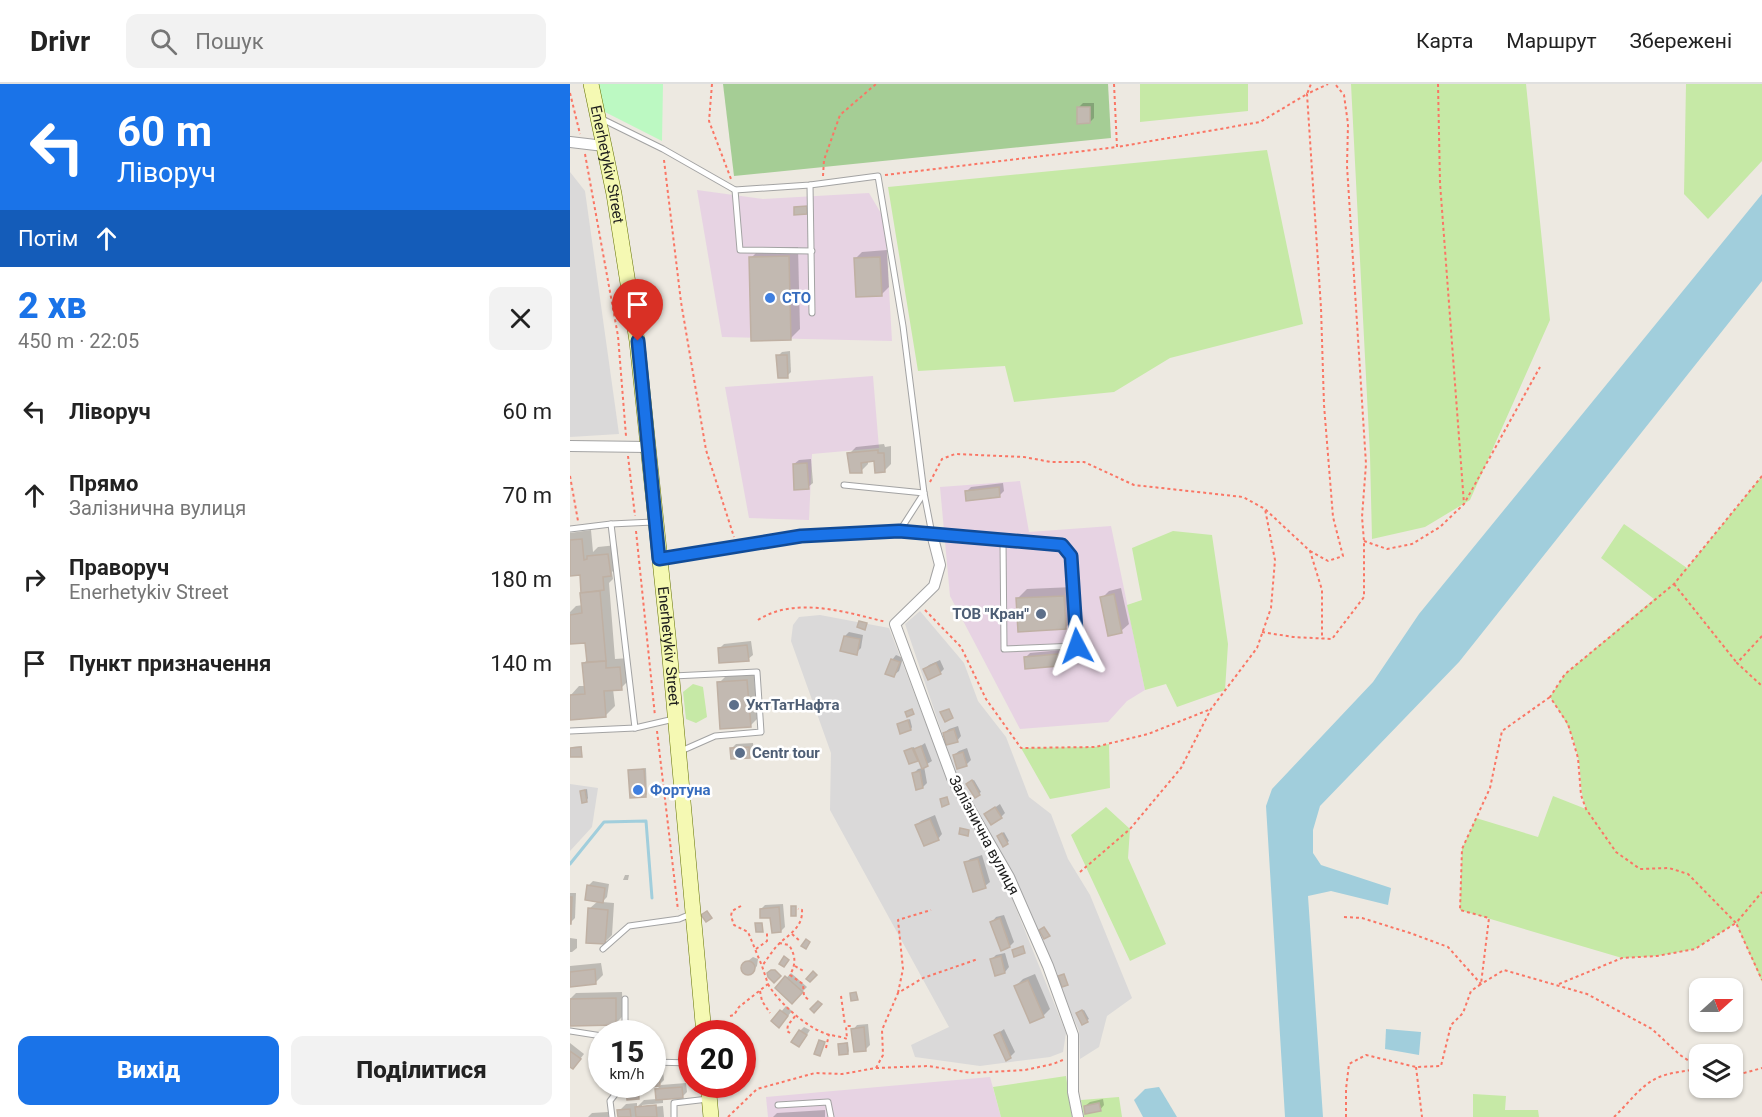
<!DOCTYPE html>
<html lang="uk">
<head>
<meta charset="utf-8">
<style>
	:root { --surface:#fff; --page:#f2f2f2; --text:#222; --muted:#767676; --line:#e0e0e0; --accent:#1a73e8 }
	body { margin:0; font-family:Roboto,sans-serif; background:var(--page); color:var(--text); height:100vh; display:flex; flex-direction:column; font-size:22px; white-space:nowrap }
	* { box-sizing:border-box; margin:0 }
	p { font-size:20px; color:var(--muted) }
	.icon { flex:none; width:33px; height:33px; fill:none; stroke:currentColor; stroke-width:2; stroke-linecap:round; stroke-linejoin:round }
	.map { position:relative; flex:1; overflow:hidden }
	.drawer { display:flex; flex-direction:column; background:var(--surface); width:570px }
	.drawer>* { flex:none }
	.guide { background:#1a73e8; color:#fff; overflow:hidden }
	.needle { width:39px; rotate:69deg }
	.tools { position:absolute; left:1119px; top:894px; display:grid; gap:12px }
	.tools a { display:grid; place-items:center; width:54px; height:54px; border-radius:12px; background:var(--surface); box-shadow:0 2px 4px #0004; font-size:30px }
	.speed { position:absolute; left:18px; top:936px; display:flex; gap:12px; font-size:30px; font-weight:700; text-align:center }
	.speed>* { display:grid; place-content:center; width:78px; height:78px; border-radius:50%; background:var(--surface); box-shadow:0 2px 4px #0004; line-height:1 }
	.speed small { font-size:15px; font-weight:400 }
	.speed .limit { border:9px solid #d22; background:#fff; color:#111 }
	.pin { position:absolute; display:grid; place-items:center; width:51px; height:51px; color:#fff; margin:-62px -26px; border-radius:50% 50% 50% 0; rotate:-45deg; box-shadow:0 0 6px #0007 }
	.pin .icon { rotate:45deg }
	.me { position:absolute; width:66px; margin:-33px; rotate:356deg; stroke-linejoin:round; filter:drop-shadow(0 0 4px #0008) }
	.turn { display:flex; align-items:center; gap:21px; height:126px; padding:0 18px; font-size:27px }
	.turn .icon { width:78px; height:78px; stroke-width:2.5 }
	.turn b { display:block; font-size:42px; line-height:51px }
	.then { display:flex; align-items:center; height:57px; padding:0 18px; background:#0003; gap:12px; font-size:22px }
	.round { display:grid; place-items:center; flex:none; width:63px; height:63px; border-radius:12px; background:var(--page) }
	.summary { display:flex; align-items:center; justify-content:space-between; height:102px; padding:0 18px }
	h1 { font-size:36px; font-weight:800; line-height:45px; color:var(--accent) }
	.button { display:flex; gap:12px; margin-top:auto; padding:12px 18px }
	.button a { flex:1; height:69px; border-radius:12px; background:var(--accent); color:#fff; font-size:24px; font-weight:800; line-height:69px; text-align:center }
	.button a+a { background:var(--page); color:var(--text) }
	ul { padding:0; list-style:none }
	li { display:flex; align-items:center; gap:18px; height:84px; padding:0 18px }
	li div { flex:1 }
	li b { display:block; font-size:22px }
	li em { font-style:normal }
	header { display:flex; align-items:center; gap:36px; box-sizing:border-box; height:84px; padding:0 30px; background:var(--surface); border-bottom:2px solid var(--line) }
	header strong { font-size:28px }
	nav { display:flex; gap:33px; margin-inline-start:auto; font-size:21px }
	.search { width:420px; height:54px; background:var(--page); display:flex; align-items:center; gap:15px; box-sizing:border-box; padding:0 21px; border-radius:12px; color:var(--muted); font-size:22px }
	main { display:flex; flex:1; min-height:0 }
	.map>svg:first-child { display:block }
	.residential { fill:#dad9d9 }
	.industrial { fill:#e7d3e3 }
	.grass { fill:#c6e9a6 }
	.forest { fill:#a5cd95 }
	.park { fill:#bcf9c2 }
	.water { fill:#a1cedc }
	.shadow { fill:#0003 }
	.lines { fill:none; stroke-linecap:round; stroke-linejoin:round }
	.stream { stroke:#a1cedc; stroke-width:3 }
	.building { fill:#c2b9b1; stroke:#bfb0a3; stroke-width:1.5 }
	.lane-casing { stroke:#a3a3a3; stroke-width:7 }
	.street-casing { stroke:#a3a3a3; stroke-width:12 }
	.secondary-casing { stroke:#647204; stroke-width:16 }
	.path { stroke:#fa7665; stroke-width:2; stroke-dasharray:3 3; stroke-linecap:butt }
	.lane { stroke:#fff; stroke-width:5 }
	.street { stroke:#fff; stroke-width:10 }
	.secondary { stroke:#f5f9b3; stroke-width:15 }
	.route-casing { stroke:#114b97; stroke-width:15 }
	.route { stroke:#1a73e8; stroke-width:10 }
	.shop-dot { fill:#3f7fe0; stroke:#fff; stroke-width:2 }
	.service-dot { fill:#5c6f8a; stroke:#fff; stroke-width:2 }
	.labels { text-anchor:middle; stroke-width:5; stroke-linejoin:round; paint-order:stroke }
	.street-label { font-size:15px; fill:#1c1c1c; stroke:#fff }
	.shop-label { font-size:15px; font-weight:bold; fill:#366cbe; stroke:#fff; text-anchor:start }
	.service-label { font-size:15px; font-weight:bold; fill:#4e5e75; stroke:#fff; text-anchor:start }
</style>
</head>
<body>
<header>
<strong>Drivr</strong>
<div class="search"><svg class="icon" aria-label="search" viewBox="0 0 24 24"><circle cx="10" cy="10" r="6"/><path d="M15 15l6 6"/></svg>Пошук</div>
<nav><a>Карта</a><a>Маршрут</a><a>Збережені</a></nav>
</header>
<main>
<section class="drawer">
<div class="guide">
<div class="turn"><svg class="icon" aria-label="left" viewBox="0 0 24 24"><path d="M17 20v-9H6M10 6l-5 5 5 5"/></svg><div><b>60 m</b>Ліворуч</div></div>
<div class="then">Потім<svg class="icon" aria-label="ahead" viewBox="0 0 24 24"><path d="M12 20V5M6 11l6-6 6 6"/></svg></div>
</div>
<div class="summary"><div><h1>2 хв</h1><p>450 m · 22:05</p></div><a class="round"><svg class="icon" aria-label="close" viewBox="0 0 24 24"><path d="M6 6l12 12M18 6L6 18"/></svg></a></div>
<ul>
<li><svg class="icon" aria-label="left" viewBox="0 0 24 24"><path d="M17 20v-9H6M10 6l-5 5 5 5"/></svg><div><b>Ліворуч</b></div><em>60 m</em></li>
<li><svg class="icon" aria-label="ahead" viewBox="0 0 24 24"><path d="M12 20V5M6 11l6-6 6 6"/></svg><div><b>Прямо</b><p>Залізнична вулиця</p></div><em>70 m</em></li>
<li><svg class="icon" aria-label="right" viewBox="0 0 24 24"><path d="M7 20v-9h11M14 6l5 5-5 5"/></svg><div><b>Праворуч</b><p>Enerhetykiv Street</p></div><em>180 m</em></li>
<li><svg class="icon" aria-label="arrive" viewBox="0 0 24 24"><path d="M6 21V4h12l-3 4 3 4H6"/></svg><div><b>Пункт призначення</b></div><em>140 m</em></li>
</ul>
<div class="button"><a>Вихід</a><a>Поділитися</a></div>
</section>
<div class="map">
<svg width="1192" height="1033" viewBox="0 0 1192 1033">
	<rect width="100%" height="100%" fill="#ede9e1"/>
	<g class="residential">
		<path d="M0 88 15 107 49 350 0 353Z"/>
		<path d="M350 527 394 579 408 617 436 653 459 713 481 730 498 775 520 811 562 914 537 932 529 963 510 975 509 947 443 791 387 693 335 540Z"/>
		<path d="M250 531 319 544 378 697 435 797 496 949 493 968 480 973 410 982 345 973 341 961 379 943 260 726 261 669 221 557 223 541 229 533Z"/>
		<path d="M0 700 28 704 22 743 0 767Z"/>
	</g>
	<g class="industrial">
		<path d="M127 106 193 115 299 109 315 136 322 257 152 253Z"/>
		<path d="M303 292 309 364 242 370 239 436 179 434 155 303Z"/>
		<path d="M450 397 459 448 541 442 575 606 557 617 538 638 450 645 380 512 370 403Z"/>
		<path d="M420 993 431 1033H198L196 1013Z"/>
	</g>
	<g class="grass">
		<path d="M570 0H678V27L570 38Z"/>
		<path d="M781 0H956L980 236 900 416 855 443 802 455 800 371Z"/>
		<path d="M1116 0H1192V77L1138 135 1114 110Z"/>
		<path d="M697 66 733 240 600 274 544 308 444 318 435 282 348 287 318 103Z"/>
		<path d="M1192 392V898L1166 839 1125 865 1087 872 1052 874 890 826 892 765 906 734 968 753 983 712 1016 725C1009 705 1012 692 1008 673 1003 648 994 634 980 613L995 590 1084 515 1031 474 1054 440 1117 484Z"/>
		<path d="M603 447 642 451 658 560 655 606 607 623 596 600 575 606 557 521 572 516 562 464Z"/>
		<path d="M123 600 133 603 137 633 126 639 116 635 113 608Z"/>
		<path d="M539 660 540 704 480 715 451 664 525 663Z"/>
		<path d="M536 723 560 745 558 774 596 860 560 877 501 751Z"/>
		<path d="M496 992 502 1033H431L423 1003Z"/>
		<path d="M903 1010 936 1012 935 1026H968L969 1033H903Z"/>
		<path d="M549 1013 552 1033H514L511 1016Z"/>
	</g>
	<path class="forest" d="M153 0H538L541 54 164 92Z"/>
	<path class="park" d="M28 0H93L92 57 33 27Z"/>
	<g class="water">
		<path d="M1192 110V197L889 578 750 722 743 746V769L751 781 821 804 818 821 761 807 738 812 753 1033H715L696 722 702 705 803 598 849 530Z"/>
		<path d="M816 945 851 948 849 971 815 965Z"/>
		<path d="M589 1003 607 1033H573L564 1016 575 1005Z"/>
	</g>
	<g class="shadow">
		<path d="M513 19H524V34L520 38 508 24Z"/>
		<path d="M228 163 230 245 221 254 181 174 191 164Z"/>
		<path d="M317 166 319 203 312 210 285 175 292 168Z"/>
		<path d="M220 267 221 288 217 292 208 272 212 268Z"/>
		<path d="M314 360 315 363 321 362V380L314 387 305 376H298V380L291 387 279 370 286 363Z"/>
		<path d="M241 375 243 399 238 403 224 380 229 376Z"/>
		<path d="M433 399 434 407 429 412 397 407 401 403Z"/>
		<path d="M21 446 23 468 28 463 47 461 49 481 42 488 43 495 39 499 45 575 59 574 61 594 51 604 43 605 45 622 35 632 0 612 9 602H16L14 579 18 575 17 557 0 559V528L6 522 13 521 11 489 0 490V449Z"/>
		<path d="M503 503 505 534 495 544 447 515 457 505Z"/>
		<path d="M551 504 559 540 551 547 532 514 539 507Z"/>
		<path d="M279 548 293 551 291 564 286 569 275 552Z"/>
		<path d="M181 557 183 571 178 575 150 564 154 560Z"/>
		<path d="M491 566 492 576 488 581 455 574 460 569Z"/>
		<path d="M326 571 333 574 329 587 324 591 322 576Z"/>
		<path d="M370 576 374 585 370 589 355 585 359 581Z"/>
		<path d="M184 590 187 635 180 642 149 599 156 592Z"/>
		<path d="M340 635 342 643 341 645 329 640Z"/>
		<path d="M388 642 391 652 387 657 374 649 379 645Z"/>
		<path d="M183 659 184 668 179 673 161 665 166 660Z"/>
		<path d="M355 659 362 677 354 682 357 699 353 703 344 689 348 685 353 684 349 673 347 675 337 666 344 663 345 666Z"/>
		<path d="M12 662 11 671 0 665 2 663Z"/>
		<path d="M397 664 401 676 396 681 384 671 389 667Z"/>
		<path d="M76 684 77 710 76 712 60 687Z"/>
		<path d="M404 696 411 708 405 712 399 698Z"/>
		<path d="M17 705 18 714 17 716 11 707Z"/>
		<path d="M430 720 435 729 431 733 416 730Z"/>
		<path d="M365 731 372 750 368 755 347 741 351 737Z"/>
		<path d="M434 748 439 757 434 761 430 751Z"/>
		<path d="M412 771 420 798 415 802 396 779 400 775Z"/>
		<path d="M55 791H59L58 796H53Z"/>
		<path d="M23 797 39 800 37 813 32 818 44 819 42 851 35 858 19 825 28 817 18 802Z"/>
		<path d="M0 809H6L5 834 0 839Z"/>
		<path d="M213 820 215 843 211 847 202 832 191 825 195 821Z"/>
		<path d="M434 831 444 858 440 862 422 838 426 833Z"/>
		<path d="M0 854 7 855V864L2 868H0Z"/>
		<path d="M435 869 439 883 435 888 422 875 426 871Z"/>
		<path d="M183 873 188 875 187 882 183 887 175 888 173 884 174 880Z"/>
		<path d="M31 879 33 891 26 898 0 902V882Z"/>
		<path d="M221 889 237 903 222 918 207 904Z"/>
		<path d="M465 890 480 925 473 932 446 902 453 895Z"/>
		<path d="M52 908 53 932 46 939 0 940V915L6 909Z"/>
		<path d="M216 922 222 927 213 938 203 937Z"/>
		<path d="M514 926 519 935 513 939 509 928Z"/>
		<path d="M298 940 300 961 296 965 283 946 287 941Z"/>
		<path d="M234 943 240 946 233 957 230 947Z"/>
		<path d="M434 945 445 968 440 973 426 951Z"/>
		<path d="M278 958 279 967 278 969 269 960Z"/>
		<path d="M0 959 14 970 7 979 0 981Z"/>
		<path d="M172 967H178L177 974 174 975Z"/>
		<path d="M93 986 94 996 89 1001 82 1000V987Z"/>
		<path d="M116 999 117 1008 113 1012 93 1014V1019L72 1021V1024L93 1022 94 1033H50L49 1027 56 1020 67 1019V1023L74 1016 87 1015 86 1006 91 1001Z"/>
		<path d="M61 1000H72V1009L68 1014 57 1004Z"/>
		<path d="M533 1015 534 1021 530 1026 515 1022 520 1018Z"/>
		<path d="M255 1026V1033H203L207 1029Z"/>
		<path d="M38 1028 39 1033H18L22 1029Z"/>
	</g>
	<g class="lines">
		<path class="stream" d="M0 780 34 738 76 737 82 814"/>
	</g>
	<g class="building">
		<path d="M507 23H520V39L507 40Z"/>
		<path d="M237 122V130L224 131V123Z"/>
		<path d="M219 172 221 256 181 257 179 173Z"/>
		<path d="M310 173 312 212 286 213 284 174Z"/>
		<path d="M206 271H217L218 294H208Z"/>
		<path d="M308 366V369H314L315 388 305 389 304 377 291 379 292 389H280L277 369Z"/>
		<path d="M237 379 239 405 224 406 223 380Z"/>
		<path d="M429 403 430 413 396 417 395 407Z"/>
		<path d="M12 455 14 476 17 475V472L38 470 41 492 33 493 34 506 11 509 10 491 0 492V456Z"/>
		<path d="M30 507 36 577 17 578 15 559 0 560V531L12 529 10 509Z"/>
		<path d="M544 510 552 549 538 552 530 513Z"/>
		<path d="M494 512 496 545 448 548 446 514Z"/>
		<path d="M289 537 297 539 295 546 287 543Z"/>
		<path d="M274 552 290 555 287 571 270 567Z"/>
		<path d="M177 561 179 577 149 579 148 564Z"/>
		<path d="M488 570 489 582 455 585 454 573Z"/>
		<path d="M321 575 330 578 324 593 315 590Z"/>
		<path d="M36 577V584L50 583 52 606 34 607 36 633 0 636V611L15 610 12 579Z"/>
		<path d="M366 579 371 590 358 596 353 585Z"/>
		<path d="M177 596 181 643 150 645 147 598Z"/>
		<path d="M342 625 344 630 337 633 335 628Z"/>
		<path d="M379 625 383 634 375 638 370 628Z"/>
		<path d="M338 636 341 646 330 650 327 640Z"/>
		<path d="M384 645 388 658 376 661 373 649Z"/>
		<path d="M351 662 358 682 352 685 344 665Z"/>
		<path d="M11 663 12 673H0V664Z"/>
		<path d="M179 663 180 674 161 675 160 664Z"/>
		<path d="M342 664 348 677 339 680 334 667Z"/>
		<path d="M393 668 397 682 387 685 383 671Z"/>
		<path d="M74 685 76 713 60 714 58 686Z"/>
		<path d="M350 687 353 704 346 706 342 689Z"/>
		<path d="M402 696 410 711 405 714 396 700Z"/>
		<path d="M15 706 17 718 12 719 10 707Z"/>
		<path d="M377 713 379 720 372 723 370 715Z"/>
		<path d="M425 723 432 734 421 741 414 730Z"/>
		<path d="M360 735 369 756 354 762 345 741Z"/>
		<path d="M390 744 399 746 398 752 389 750Z"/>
		<path d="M432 749 438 760 433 763 427 752Z"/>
		<path d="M408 775 416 804 403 808 394 778Z"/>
		<path d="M17 801 35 804 33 819 15 816Z"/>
		<path d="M0 813H2L1 840H0Z"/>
		<rect x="221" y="822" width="5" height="10"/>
		<path d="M209 823 211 848 202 849 200 834H190V825Z"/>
		<path d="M18 824 38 826 35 860 16 859Z"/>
		<path d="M137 827 142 834 136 838 131 831Z"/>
		<path d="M430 834 440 863 431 867 420 838Z"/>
		<path d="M185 839H192L193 848H186Z"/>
		<path d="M474 843 480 852 474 855 469 846Z"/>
		<path d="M236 855 240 858 236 865 231 862Z"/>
		<path d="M453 862 455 869 444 873 442 866Z"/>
		<path d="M214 872 219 876 214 883 209 880Z"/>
		<path d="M431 872 435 889 425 892 420 875Z"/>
		<circle cx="178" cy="884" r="7"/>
		<path d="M25 885 26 900 0 903V888Z"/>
		<path d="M201 886H205L211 892 204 899 198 893 197 889Z"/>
		<path d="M243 887 247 891 240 898 236 895Z"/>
		<path d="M494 890 498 901 492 903 488 892Z"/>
		<path d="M215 892 233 908 222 920 205 904Z"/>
		<path d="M458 896 474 933 460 939 444 902Z"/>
		<path d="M286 908 288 916 281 917 280 909Z"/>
		<path d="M46 914V941L0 942V915Z"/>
		<path d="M248 917 252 920 244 929 240 925Z"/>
		<path d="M210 926 218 932 209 944 201 937Z"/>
		<path d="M512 926 518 938 512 941 506 929Z"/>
		<path d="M294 943 296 967 284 968 281 945Z"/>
		<path d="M229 946 237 951 229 963 221 958Z"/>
		<path d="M430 948 441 974 436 977 424 951Z"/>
		<path d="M249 956 255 958 250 972 244 970Z"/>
		<path d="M277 959 278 970 269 971 268 960Z"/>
		<path d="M0 967 11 975 3 985 0 983Z"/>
		<circle cx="175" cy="972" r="3.5"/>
		<path d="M82 990H89L90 1002 78 1003V1000H82Z"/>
		<path d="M68 1003 69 1015 57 1016 56 1004Z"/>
		<path d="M112 1003 113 1014 86 1016 85 1005Z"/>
		<path d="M529 1019 531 1027 515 1030 514 1022Z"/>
		<path d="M86 1021 87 1033H66L65 1023Z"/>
		<path d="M60 1025 61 1033H48L47 1026Z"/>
	</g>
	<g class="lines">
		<g class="lane-casing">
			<g id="lane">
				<path d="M32 35 93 65 165 106 240 101 308 92 333 242 354 409 362 450"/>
				<path d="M240 101 242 229"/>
				<path d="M165 106 170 166 242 167"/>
				<path d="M274 401 354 409 329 448"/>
				<path d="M41 440 65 644"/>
				<path d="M0 445 41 440 83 438"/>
				<path d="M373 451 491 461 501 473 507 562 434 565 433 457"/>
				<path d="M103 592 187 588 191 648 145 652 111 667"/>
				<path d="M0 647 65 644 104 635"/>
				<path d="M33 865 59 842 109 835 121 830"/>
				<path d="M55 915V950"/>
				<path d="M0 947 32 952"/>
				<path d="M82 978 122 979"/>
				<path d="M208 1021 258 1018 261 1033"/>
				<path d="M42 1033 40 1017 53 1000"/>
				<path d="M104 1033V1019L138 1015"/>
			</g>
		</g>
		<g class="street-casing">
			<g id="street">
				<path d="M0 58 34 62"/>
				<path d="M0 362 78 363"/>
				<path d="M362 450 370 481 364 502 325 540 382 694 439 793 478 882 503 951V1008L508 1033"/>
				<path d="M89 475 231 452 329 448 373 451"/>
			</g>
		</g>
		<g class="secondary-casing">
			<g id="secondary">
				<path id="s1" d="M21 0 44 110 67 257 98 552 134 950"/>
				<path d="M138 1000 141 1033"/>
			</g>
		</g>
		<g class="path">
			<path d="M142 0 139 37 161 95"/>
			<path d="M544 0 547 63 690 38 737 10 741 0"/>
			<path d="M868 0 870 99 894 420"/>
			<path d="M0 9 10 50"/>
			<path d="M15 70 48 252 56 352"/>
			<path d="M94 76 111 218 136 366 164 453"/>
			<path d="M315 91 547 63"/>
			<path d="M253 92 254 76 270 31 306 0"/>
			<path d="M58 372 65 432"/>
			<path d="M0 392 8 437"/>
			<path d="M1192 392 1104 500 995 590 980 613 998 640 1008 674 1011 711 1016 725 1046 768 1070 785 1099 784 1118 790 1166 839 1192 808"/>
			<path d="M360 398 372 375 385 370 454 373 481 378H514L564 401 673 413 695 425 740 467 752 506V555"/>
			<path d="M66 447 85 632"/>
			<path d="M794 457 817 465 842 460 870 443 894 420 970 283"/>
			<path d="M740 467 758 477 773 472 763 433 754 321 751 224 737 10 758 0"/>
			<path d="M1104 500 1167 579"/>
			<path d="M355 526 391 563 416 615 451 664 525 663 578 650 641 625"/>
			<path d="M188 536C225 512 276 528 316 538"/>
			<path d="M692 548 723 553 762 555 794 513V457L792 433 796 380 777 82 778 40 774 11 765 0"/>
			<path d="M1192 552 1167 579 1192 602"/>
			<path d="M87 647 108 826"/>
			<path d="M510 788 560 745 611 684 641 625 687 564 701 524 705 476 695 425"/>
			<path d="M171 822 162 827 161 832 164 841 178 848 192 882"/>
			<path d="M774 833 792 834 840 849 878 863 911 900 934 886 1017 910 1082 945 1110 971 1130 984"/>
			<path d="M222 850 230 857"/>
			<path d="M209 859 219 861C226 872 226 880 220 891L233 900 234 912 240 917"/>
			<path d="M186 865 197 857V848"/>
			<path d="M225 882 235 888"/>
			<path d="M198 900C208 918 235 942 254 949 261 952 270 952 277 955L276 942H283"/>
			<path d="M989 900 1052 874 1087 872 1125 865 1166 839 1192 896"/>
			<path d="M190 907 192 917 200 929"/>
			<path d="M328 909 333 885 328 836 361 826"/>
			<path d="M271 912 275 941"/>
			<path d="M160 932 164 931 169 923 198 900 192 882C198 874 204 864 211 858 221 849 233 842 232 826L228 825"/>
			<path d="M220 949 217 947 218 941 226 931"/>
			<path d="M256 964 259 950"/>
			<path d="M846 983 852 1033"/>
			<path d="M306 984 313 971 312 946 328 909 353 894 408 875"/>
			<path d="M1162 990 1167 991 1192 984"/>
			<path d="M158 1033 187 1005 245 989 272 990 306 984 359 982 401 989 455 986 483 980 493 976"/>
			<path d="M776 1033V1005L779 980 796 971 846 983 871 982 881 941 893 929 901 907 911 900 919 834 890 826 892 765 920 704 932 647 980 613"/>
			<path d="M1044 1033C1058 1020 1070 1002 1087 994 1100 988 1116 987 1130 985"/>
		</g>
		<use href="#lane" class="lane"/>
		<use href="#street" class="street"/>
		<use href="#secondary" class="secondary"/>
	</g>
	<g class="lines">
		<g class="route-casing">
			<path id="route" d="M68 257 89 475 231 452 329 447 492 461 501 472 507 562"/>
		</g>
		<use href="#route" class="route"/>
	</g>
	<g class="shop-dot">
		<circle cx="200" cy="214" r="6"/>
		<circle cx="68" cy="706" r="6"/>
	</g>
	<g class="service-dot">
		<circle cx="471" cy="530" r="6"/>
		<circle cx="164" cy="621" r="6"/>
		<circle cx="170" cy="669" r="6"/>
	</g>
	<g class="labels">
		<g class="street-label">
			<text dy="5" stroke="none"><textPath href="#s1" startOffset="82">Enerhetykiv Street</textPath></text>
			<text dy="5" stroke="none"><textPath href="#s1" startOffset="568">Enerhetykiv Street</textPath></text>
			<text transform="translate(414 751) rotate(62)" y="5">Залізнична вулиця</text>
		</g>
		<g class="shop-label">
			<text x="212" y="219">СТО</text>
			<text x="80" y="711">Фортуна</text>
		</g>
		<g class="service-label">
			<text x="459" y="535" text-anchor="end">ТОВ "Кран"</text>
			<text x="176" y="626">УктТатНафта</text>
			<text x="182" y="674">Centr tour</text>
		</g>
	</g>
</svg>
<div class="tools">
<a><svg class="needle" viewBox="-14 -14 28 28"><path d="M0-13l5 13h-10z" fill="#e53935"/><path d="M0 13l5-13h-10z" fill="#767676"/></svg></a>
<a><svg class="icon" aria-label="layers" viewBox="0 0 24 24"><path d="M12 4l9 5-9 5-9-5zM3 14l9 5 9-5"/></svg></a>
</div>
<div class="speed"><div>15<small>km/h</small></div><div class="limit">20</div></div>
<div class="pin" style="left:68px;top:257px;background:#d93025"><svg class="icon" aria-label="arrive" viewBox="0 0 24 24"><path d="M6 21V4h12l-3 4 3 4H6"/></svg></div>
<svg class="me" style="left:507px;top:562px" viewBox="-20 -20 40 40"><path d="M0-17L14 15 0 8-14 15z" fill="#1a73e8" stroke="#fff" stroke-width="4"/></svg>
</div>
</main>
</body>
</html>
